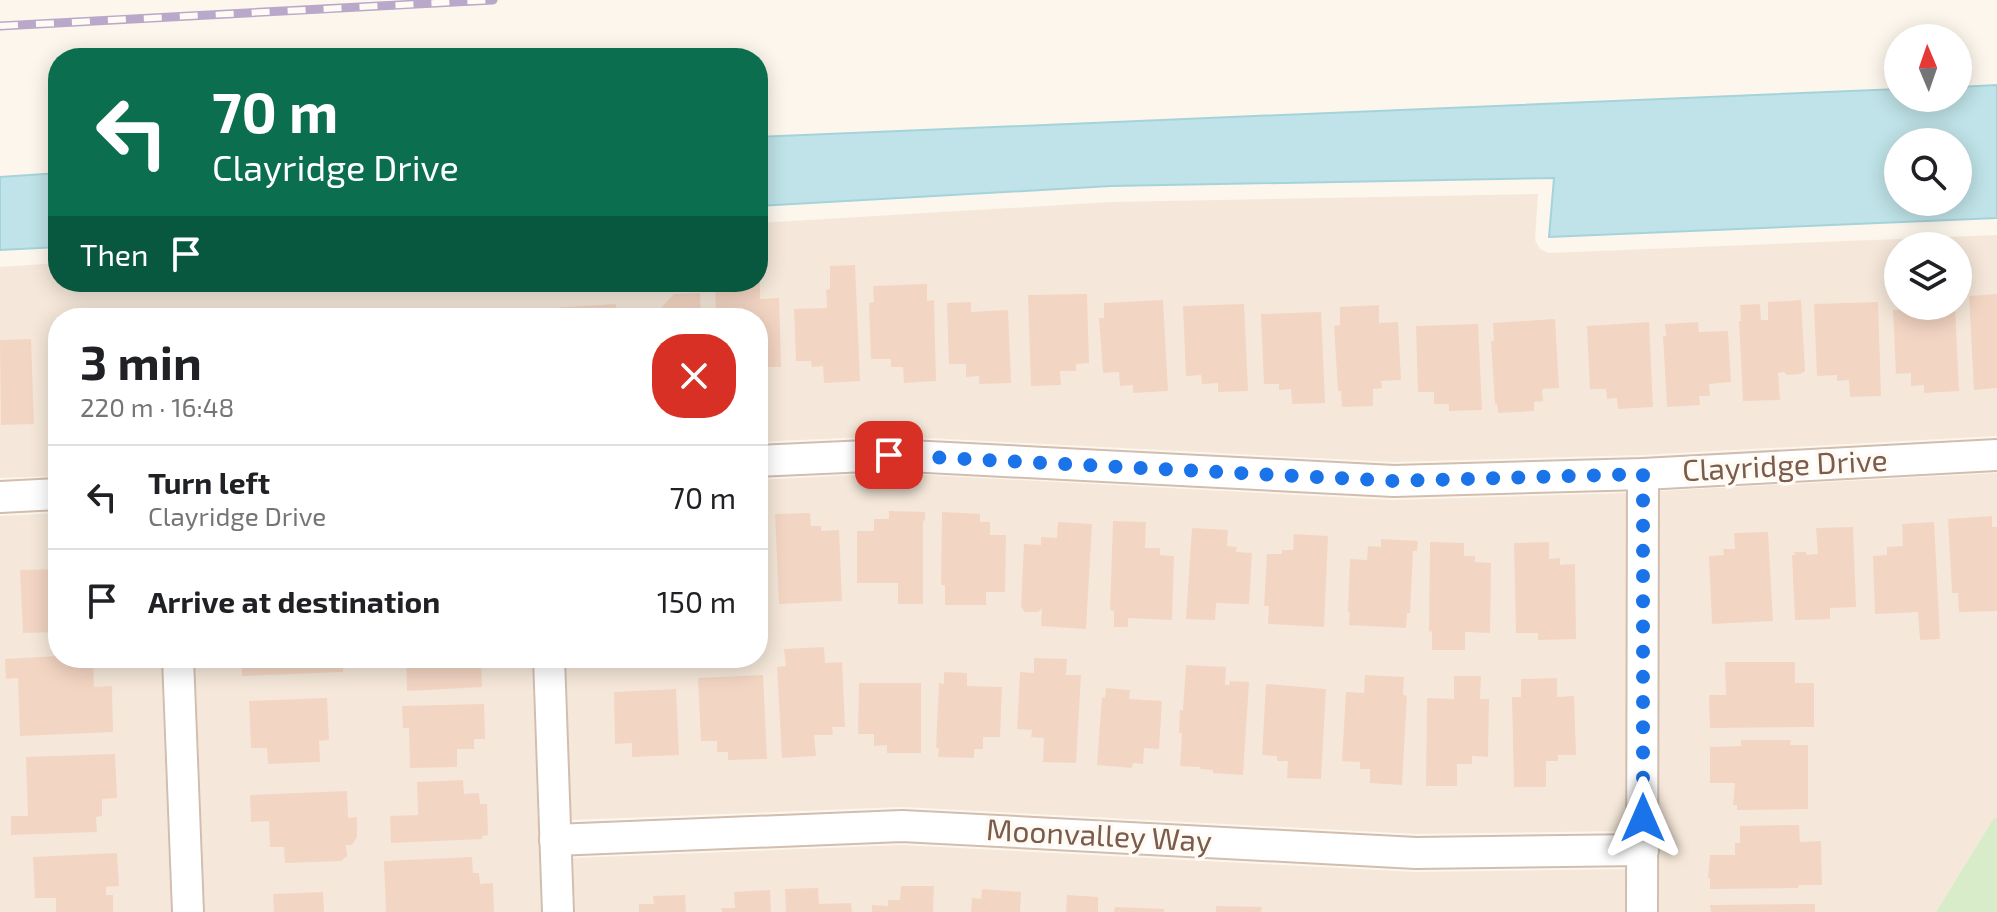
<!DOCTYPE html>
<html lang="en">
<head>
<meta charset="utf-8">
<style>
	:root { --surface:#fff; --page:#f6f6f6; --text:#202124; --muted:#757577; --line:#e0e0e0 }
	body { margin:0; font-family:"Exo 2",sans-serif; background:var(--page); color:var(--text); height:100vh; display:flex; flex-direction:column; font-size:30px; white-space:nowrap }
	* { box-sizing:border-box; margin:0 }
	p { font-size:26px; color:var(--muted) }
	.icon { flex:none; width:44px; height:44px; fill:none; stroke:currentColor; stroke-width:2; stroke-linecap:round; stroke-linejoin:round }
	.map { position:relative; flex:1; overflow:hidden }
	.side { position:absolute; left:48px; top:308px; width:720px; height:360px; display:flex; flex-direction:column; background:var(--surface); border-radius:32px; box-shadow:0 4px 20px #0003 }
	.side>* { flex:none }
	.top-card { position:absolute; left:48px; top:48px; width:720px; height:244px; border-radius:32px; box-shadow:0 4px 20px #0003; background:#0b6e4f; color:#fff; overflow:hidden }
	.needle { width:52px; rotate:358deg }
	.tools { position:absolute; left:1884px; top:24px; display:grid; gap:16px }
	.tools a { display:grid; place-items:center; width:88px; height:88px; border-radius:50%; background:var(--surface); box-shadow:0 4px 20px #0003; font-size:40px }
	.pin { position:absolute; display:grid; place-items:center; width:68px; height:68px; color:#fff; margin:-34px; border-radius:16px; box-shadow:0 4px 12px #0006 }
	.me { position:absolute; width:88px; margin:-44px; rotate:0deg; stroke-linejoin:round; filter:drop-shadow(0 0 6px #0008) }
	.turn { display:flex; align-items:center; gap:28px; height:168px; padding:0 32px; font-size:36px }
	.turn .icon { width:104px; height:104px; stroke-width:2.5 }
	.turn b { display:block; font-size:56px; line-height:68px }
	.then { display:flex; align-items:center; height:76px; padding:0 32px; background:#0003; gap:16px; font-size:30px }
	.round { display:grid; place-items:center; flex:none; width:84px; height:84px; border-radius:32px; background:var(--page) }
	.summary { display:flex; align-items:center; justify-content:space-between; height:136px; padding:0 32px }
	h1 { font-size:48px; font-weight:700; line-height:60px }
	ul { padding:0; list-style:none }
	li { display:flex; align-items:center; gap:24px; height:104px; padding:0 32px; border-top:2px solid var(--line) }
	li div { flex:1 }
	li b { display:block; font-size:30px }
	li em { font-style:normal }
	.map>svg:first-child { display:block }
	.residential { fill:#f5e8da; fill-rule:evenodd }
	.green { fill:#d8ecc9 }
	.water { fill:#bfe3e8; stroke:#a5d3da; stroke-width:2; fill-rule:evenodd }
	.building { fill:#f3d5c3 }
	.lines { fill:none; stroke-linecap:round; stroke-linejoin:round }
	.street-casing { stroke:#d1beb0; stroke-width:34 }
	.street { stroke:#fff; stroke-width:30 }
	.rail-casing { stroke:#b9a8c9; stroke-width:9 }
	.rail { stroke:#fffaf3; stroke-width:6; stroke-dasharray:18; stroke-linecap:butt }
	.route { stroke:#1a73e8; stroke-width:14; stroke-dasharray:0 25.2 }
	.labels { text-anchor:middle; stroke-width:7; stroke-linejoin:round; paint-order:stroke }
	.street-label { font-size:30px; fill:#7a5c4d; stroke:#fffaf3 }
</style>
</head>
<body>
<div class="map">
<svg width="1997" height="912" viewBox="0 0 1997 912">
	<rect width="100%" height="100%" fill="#fdf6ec"/>
	<g class="residential">
		<path d="M1538 194 1535 240 1540 249 1549 253 1997 235V436L1642 455 1394 462 888 436 758 442V318H58V476L0 478V267L58 263V282H758V223L1112 202ZM1898 246H1958V306H1898Z"/>
		<path d="M889 473 1393 500 1626 493V831L1416 834 902 807 571 820 566 658H758V480Z"/>
		<path d="M1997 473V817L1992 821 1936 912H1659V491Z"/>
		<path d="M58 513V658H161L171 912H0V516Z"/>
		<path d="M195 658H532L541 912H205Z"/>
		<path d="M902 845 1415 872 1626 869 1625 912H575L573 858Z"/>
	</g>
	<path class="green" d="M1997 817V912H1936L1992 821Z"/>
	<g class="water">
		<path d="M1997 85V218L1549 237 1554 178 1111 186 758 206V137L1898 89V98H1958V87ZM1898 142H1958V202H1898Z"/>
		<path d="M58 173V247L0 250V177Z"/>
	</g>
	<g class="building">
		<path d="M855 265 860 381 824 383 823 366 812 367 811 361H796L794 309 827 308 826 290 830 289V266Z"/>
		<path d="M760 282V299L779 298 781 367H765V378H758V318H716L715 283Z"/>
		<path d="M927 284V301L934 300 936 381 904 383 903 367H891V359H871L869 303 874 302 873 286Z"/>
		<path d="M700 293 701 318H656V313L674 294Z"/>
		<path d="M1087 294 1089 363 1076 364V371H1060L1061 385 1031 386 1028 295Z"/>
		<path d="M1997 294V388L1974 390 1969 296Z"/>
		<path d="M1163 300 1168 391 1133 393V385L1120 386 1119 372 1103 373 1099 318H1104V303Z"/>
		<path d="M1801 300 1805 371 1800 374 1787 375 1784 372 1778 373 1780 400 1743 401 1739 321H1741L1740 305 1760 304 1761 320H1768V302Z"/>
		<path d="M971 302V312L1008 310 1011 383 979 384V376L966 377V364H949L947 303Z"/>
		<path d="M1878 302 1881 396 1850 397 1849 380 1837 381V375L1817 376 1814 304Z"/>
		<path d="M616 304 617 318H551V308Z"/>
		<path d="M1244 304 1248 391 1218 392V383L1202 384 1201 375 1186 376 1183 306Z"/>
		<path d="M1379 305V323L1398 322 1401 380 1381 381 1382 388 1373 389V406L1342 407 1341 391H1338L1334 326 1340 325V307Z"/>
		<path d="M1955 307 1959 391 1924 393V385L1911 386V373L1896 374 1893 310Z"/>
		<path d="M1321 312 1325 403 1292 404 1291 389 1279 390V384H1264L1261 314Z"/>
		<path d="M1555 319 1559 388 1542 389 1543 401 1534 402V411L1498 413 1497 404H1495L1491 341H1494L1493 323Z"/>
		<path d="M1649 322 1653 407 1618 409 1617 398 1607 399 1606 389H1590L1587 326Z"/>
		<path d="M1698 322 1699 332 1728 331 1731 382 1709 384 1710 396H1699L1700 405 1667 407 1663 336H1666L1665 324Z"/>
		<path d="M1478 324 1482 410 1449 411V404H1434V392H1418L1416 326Z"/>
		<path d="M31 339 34 424 1 425 0 340Z"/>
		<path d="M889 511 925 512V521L923 520V604H898V583H857V531H874V519H889Z"/>
		<path d="M942 512 980 514V522H990V535H1006L1005 592H986V605H945V585H941Z"/>
		<path d="M810 513 811 526H821V531L839 530 842 601 779 604 775 514Z"/>
		<path d="M1992 516V527H1997V611L1959 612 1958 593H1952L1948 519Z"/>
		<path d="M1113 521 1146 522 1145 548H1160V555L1174 556 1172 620 1128 618V627H1114V611L1110 610Z"/>
		<path d="M1058 522 1092 524 1086 629 1041 626 1042 608 1038 612H1025L1021 607 1024 544 1041 545V537L1057 538Z"/>
		<path d="M1934 522 1940 639 1920 640 1918 612 1875 614 1873 556 1887 555V547L1903 546 1902 524Z"/>
		<path d="M1853 527 1856 607 1830 608V619L1795 620 1792 555H1795L1794 552H1806V555L1818 554 1816 528Z"/>
		<path d="M1192 528 1228 530 1227 546 1237 547 1236 552 1252 553 1249 604 1216 603 1215 620 1186 619Z"/>
		<path d="M1768 532 1773 621 1712 624 1709 556 1724 555 1723 549H1735L1734 533Z"/>
		<path d="M1294 534 1328 536 1324 627 1268 624 1269 606H1264L1267 554H1282V550H1293Z"/>
		<path d="M1381 539 1418 541 1417 551H1413L1410 613H1407L1406 628 1349 625 1350 612H1348L1350 559 1367 560 1368 546 1381 547Z"/>
		<path d="M1430 542 1464 543V556H1475V562L1491 563 1490 633 1465 632V650H1432V631L1429 632Z"/>
		<path d="M1549 542V559L1560 558V565L1575 564 1576 639 1538 640V633H1516L1514 543Z"/>
		<path d="M58 569V632L23 633 20 570Z"/>
		<path d="M824 647 825 663 842 662 845 727H832L833 735H814L816 756 782 758 777 667 786 666 784 649Z"/>
		<path d="M58 656V658H93L94 687 112 686 113 732 20 736 18 678 6 679 5 659Z"/>
		<path d="M242 658H342L343 672 242 676Z"/>
		<path d="M406 658H481L482 687 407 691Z"/>
		<path d="M1034 658 1067 659 1066 675H1081L1076 763 1043 762 1044 738 1031 737 1032 730 1017 729 1020 672 1034 673Z"/>
		<path d="M1725 662H1795V683H1814V727L1710 728 1709 695H1726Z"/>
		<path d="M1186 665 1226 667 1225 685H1229L1230 681 1249 682 1243 775 1213 773V770L1200 769V767L1180 766 1182 733H1179L1180 710H1183Z"/>
		<path d="M944 672 967 673V686L1002 687 1000 737H983V749H974V758L938 757 939 748H936L939 683 944 684Z"/>
		<path d="M763 675 767 759 728 760V752H717V741H701L698 678Z"/>
		<path d="M1365 675 1404 677 1403 695 1407 696 1402 785 1370 783V769H1360V762L1342 761 1346 692 1364 693Z"/>
		<path d="M1454 676H1481L1480 699H1489L1488 757 1472 756V764H1457V786H1426L1427 698 1454 699Z"/>
		<path d="M1557 678V697L1574 696 1576 755H1558V761H1546V787H1514L1512 697H1521V679Z"/>
		<path d="M859 683H921V753H887V745L874 746V734H858Z"/>
		<path d="M1266 684 1326 689 1321 779 1287 778 1288 761H1277V756L1262 755Z"/>
		<path d="M1106 688 1130 690 1129 699 1162 701 1159 749 1144 748 1143 764 1133 763 1132 768 1097 765 1102 697 1105 698Z"/>
		<path d="M676 689 679 755 632 757V743L615 744 614 692Z"/>
		<path d="M327 698 329 740 319 741 320 762 268 764 267 748H251L249 701Z"/>
		<path d="M484 704 485 739H474V749H457V767L410 768 409 728H403L402 706Z"/>
		<path d="M1741 740H1791L1790 745H1808V809L1737 810V805H1733L1735 783H1710V747L1741 746Z"/>
		<path d="M115 754 117 798 102 799V816L96 817 97 832 11 835V816H28L26 757Z"/>
		<path d="M463 780 464 794 479 793 480 804H487L488 835 482 836V839L391 843 390 816 418 815 417 782Z"/>
		<path d="M347 791 348 818 357 817V837L352 845H346L347 856 341 861 285 863 284 847H270L269 821 251 822 250 795Z"/>
		<path d="M1799 825 1800 842 1821 841 1822 885H1799L1798 888 1710 889V878H1708L1710 855H1735V843H1740V826Z"/>
		<path d="M117 853 119 886 106 887V895H113V912H56V898H35L33 857Z"/>
		<path d="M472 857 473 873H479L480 884 493 883 494 912H386L384 861Z"/>
		<path d="M901 886H934L933 912H872V905L888 906V900H900Z"/>
		<path d="M818 888 819 904 851 903 852 912H786L785 889Z"/>
		<path d="M982 889 1021 892 1020 912H971L972 898 981 899Z"/>
		<path d="M770 890 771 912H722L721 908H735L734 892Z"/>
		<path d="M323 892 324 912H274L273 894Z"/>
		<path d="M685 895 686 912H639V904H654L653 896Z"/>
		<path d="M1067 895 1098 897V912H1066Z"/>
		<path d="M1815 904V912H1711L1710 905Z"/>
		<path d="M1216 906 1262 907 1261 912H1216Z"/>
		<path d="M1115 907 1164 909V912H1114Z"/>
	</g>
	<g class="lines">
		<g class="street-casing">
			<g id="street">
				<path d="M758 461 889 455 1394 481 1643 474 1997 455"/>
				<path d="M0 497 58 494"/>
				<path d="M178 658 188 912"/>
				<path d="M549 658 558 912"/>
				<path d="M555 840 902 826 1416 853 1643 850"/>
				<path d="M1642 912 1643 474"/>
			</g>
		</g>
		<use href="#street" class="street"/>
		<g class="rail-casing">
			<path id="rail" d="M0 26 493 0"/>
		</g>
		<use href="#rail" class="rail"/>
	</g>
	<g class="lines">
		<path class="route" d="M889 455 1394 481 1643 474V818"/>
	</g>
	<g class="labels">
		<g class="street-label">
			<text transform="translate(1785 466) rotate(-3)" y="10">Clayridge Drive</text>
			<text transform="translate(1099 836) rotate(3)" y="10">Moonvalley Way</text>
		</g>
	</g>
</svg>
<div class="tools">
<a><svg class="needle" viewBox="-14 -14 28 28"><path d="M0-13l5 13h-10z" fill="#e53935"/><path d="M0 13l5-13h-10z" fill="#757577"/></svg></a>
<a><svg class="icon" aria-label="search" viewBox="0 0 24 24"><circle cx="10" cy="10" r="6"/><path d="M15 15l6 6"/></svg></a>
<a><svg class="icon" aria-label="layers" viewBox="0 0 24 24"><path d="M12 4l9 5-9 5-9-5zM3 14l9 5 9-5"/></svg></a>
</div>
<div class="pin" style="left:889px;top:455px;background:#d93025"><svg class="icon" aria-label="arrive" viewBox="0 0 24 24"><path d="M6 21V4h12l-3 4 3 4H6"/></svg></div>
<svg class="me" style="left:1643px;top:818px" viewBox="-20 -20 40 40"><path d="M0-17L14 15 0 8-14 15z" fill="#1a73e8" stroke="#fff" stroke-width="4"/></svg>
<div class="top-card">
<div class="turn"><svg class="icon" aria-label="left" viewBox="0 0 24 24"><path d="M17 20v-9H6M10 6l-5 5 5 5"/></svg><div><b>70 m</b>Clayridge Drive</div></div>
<div class="then">Then<svg class="icon" aria-label="arrive" viewBox="0 0 24 24"><path d="M6 21V4h12l-3 4 3 4H6"/></svg></div>
</div>
<section class="side">
<div class="summary"><div><h1>3 min</h1><p>220 m · 16:48</p></div><a class="round" style="background:#d93025;color:#fff"><svg class="icon" aria-label="close" viewBox="0 0 24 24"><path d="M6 6l12 12M18 6L6 18"/></svg></a></div>
<ul>
<li><svg class="icon" aria-label="left" viewBox="0 0 24 24"><path d="M17 20v-9H6M10 6l-5 5 5 5"/></svg><div><b>Turn left</b><p>Clayridge Drive</p></div><em>70 m</em></li>
<li><svg class="icon" aria-label="arrive" viewBox="0 0 24 24"><path d="M6 21V4h12l-3 4 3 4H6"/></svg><div><b>Arrive at destination</b></div><em>150 m</em></li>
</ul>
</section>
</div>
</body>
</html>
